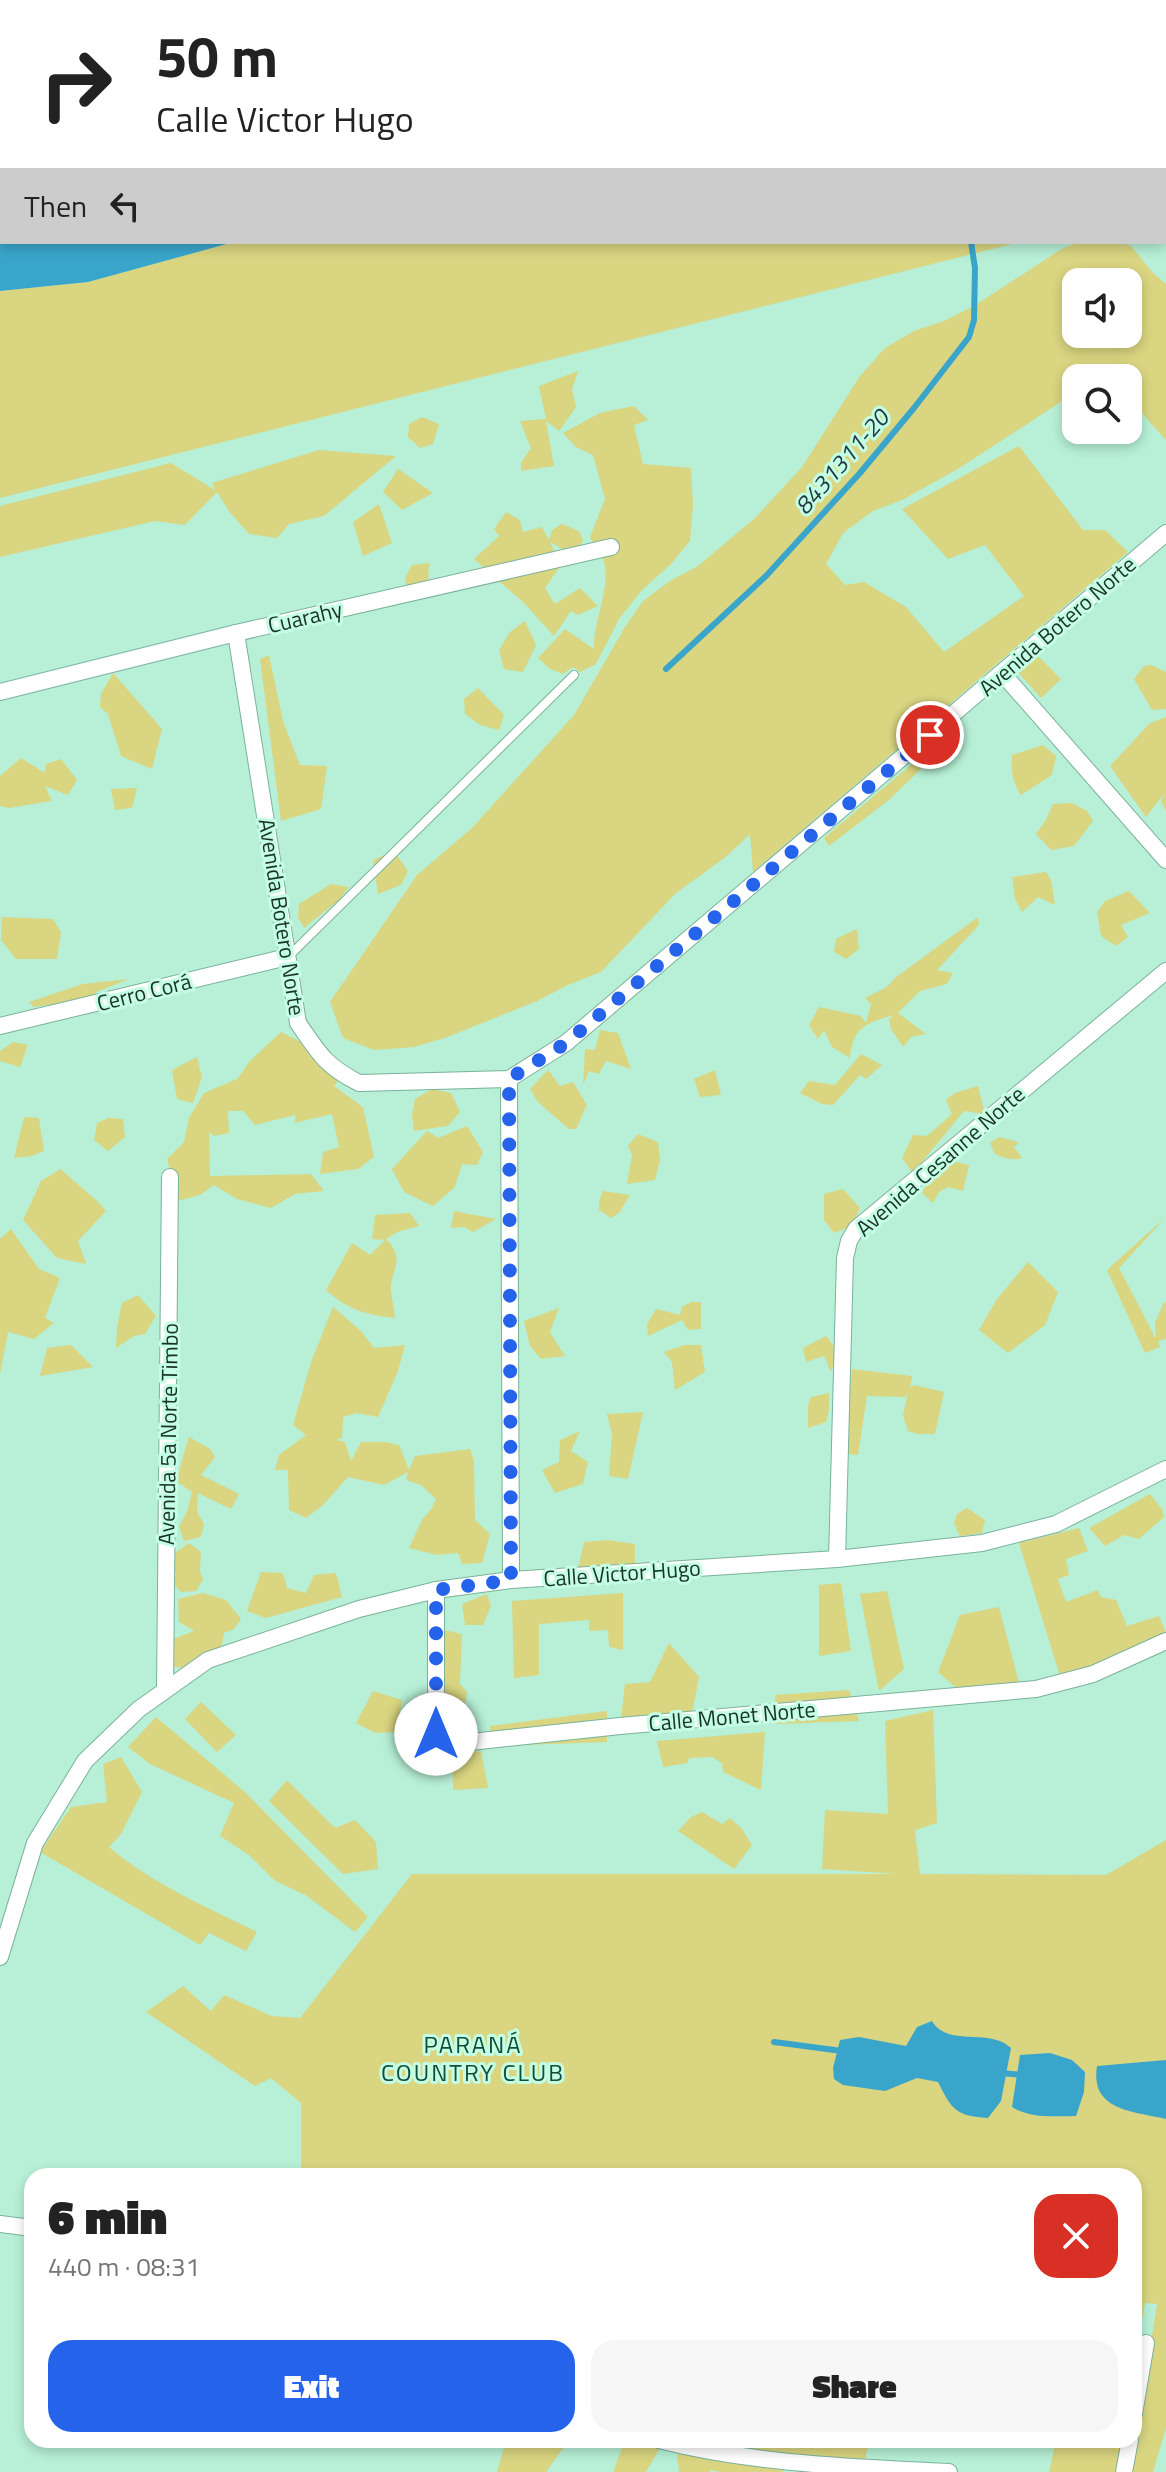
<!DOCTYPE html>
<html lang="en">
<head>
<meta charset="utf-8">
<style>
	:root { --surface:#fff; --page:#f6f6f6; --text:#222; --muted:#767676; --accent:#2563eb }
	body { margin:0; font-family:"Titillium Web",sans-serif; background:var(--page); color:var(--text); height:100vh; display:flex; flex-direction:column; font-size:30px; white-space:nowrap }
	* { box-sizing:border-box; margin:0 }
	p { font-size:26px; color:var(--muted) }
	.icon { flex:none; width:44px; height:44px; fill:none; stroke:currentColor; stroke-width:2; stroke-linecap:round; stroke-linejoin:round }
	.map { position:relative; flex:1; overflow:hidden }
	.sheet { position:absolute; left:24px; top:2168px; width:1118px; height:280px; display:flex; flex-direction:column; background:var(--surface); border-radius:24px; box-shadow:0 4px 12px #0003 }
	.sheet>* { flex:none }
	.guide { position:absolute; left:0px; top:0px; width:1166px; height:244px; box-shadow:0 4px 12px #0003; background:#fff; color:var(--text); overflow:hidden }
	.tools { position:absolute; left:1062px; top:268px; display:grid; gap:16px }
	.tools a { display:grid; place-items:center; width:80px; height:80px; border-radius:16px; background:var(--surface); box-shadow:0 4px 12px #0003; font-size:40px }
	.pin { position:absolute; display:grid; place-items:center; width:68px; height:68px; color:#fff; margin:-34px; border:4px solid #fff; border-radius:50%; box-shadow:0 2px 8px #0007 }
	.me { position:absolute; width:88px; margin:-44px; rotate:0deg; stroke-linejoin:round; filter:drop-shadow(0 0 6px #0008) }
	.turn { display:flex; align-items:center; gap:28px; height:168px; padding:0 24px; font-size:36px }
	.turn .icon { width:104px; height:104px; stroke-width:2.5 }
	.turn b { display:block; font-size:56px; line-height:68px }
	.then { display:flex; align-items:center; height:76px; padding:0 24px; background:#0003; gap:16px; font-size:30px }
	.round { display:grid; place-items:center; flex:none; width:84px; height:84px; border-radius:24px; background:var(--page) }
	.overview { display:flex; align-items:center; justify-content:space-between; height:136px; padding:0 24px }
	h1 { font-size:48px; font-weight:800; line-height:60px }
	.button { display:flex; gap:16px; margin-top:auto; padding:16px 24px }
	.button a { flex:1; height:92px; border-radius:24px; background:var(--accent); color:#fff; font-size:32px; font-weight:800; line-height:92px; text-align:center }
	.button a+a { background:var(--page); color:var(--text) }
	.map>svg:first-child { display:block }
	.green { fill:#d9d581; fill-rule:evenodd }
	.water { fill:#3aa5ca }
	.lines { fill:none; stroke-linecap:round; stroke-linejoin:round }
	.stream { stroke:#3aa5ca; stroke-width:6 }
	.service-casing { stroke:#7ab29a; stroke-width:10 }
	.minor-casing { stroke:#7ab29a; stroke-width:18 }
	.service { stroke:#fff; stroke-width:8 }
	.minor { stroke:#fff; stroke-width:16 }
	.route { stroke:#2563eb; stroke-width:14; stroke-dasharray:0 25.2 }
	.labels { text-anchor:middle; stroke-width:6; stroke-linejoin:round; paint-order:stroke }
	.street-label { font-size:22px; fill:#1b3228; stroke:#c4fee4 }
	.water-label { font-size:24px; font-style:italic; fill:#233b44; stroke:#c4fee4 }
	.neighbourhood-label { font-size:24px; letter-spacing:2px; fill:#124d38; stroke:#c4fee4 }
</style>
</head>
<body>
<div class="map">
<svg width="1166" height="2472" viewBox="0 0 1166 2472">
	<rect width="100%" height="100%" fill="#b7f0d6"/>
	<g class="green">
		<path d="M1138 0H1166V205L1164 206V2H1131Z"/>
		<path d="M234 242H1020L0 498V291L88 282Z"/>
		<path d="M1081 242H1118L1131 246 1152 272 1166 284V440L1128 398V378H1076V392L958 469 902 500 873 511 843 533 826 564 845 585 864 582 906 607 944 652 1024 596 985 545 948 559 902 509 1019 446 1083 530H1105L1128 552 753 872 750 834 727 856 676 893 601 972 568 985 537 1001 445 1038 414 1047 374 1050 343 1038 330 1002 417 875 472 828 574 715 625 627 643 601 670 581 698 566 756 517 802 467 860 376 885 348 914 331 944 321 974 306 1063 248ZM1076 282H1128V334H1076Z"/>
		<path d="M578 371 572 389 576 407 559 431 546 421 554 466 521 471V463L531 448 520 421 546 419 539 386Z"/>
		<path d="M634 406 648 420 634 425 643 464 691 468 693 505 690 541 671 564 642 590 619 619 596 664 580 672 573 667 563 674 550 669 538 658 565 629 594 649C593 621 609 594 605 566 604 556 595 546 590 537L605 499 593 455 576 447 563 433 600 413Z"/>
		<path d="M422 417 439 424 433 444 420 448 408 437 409 424Z"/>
		<path d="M319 450 396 456 324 516 289 524 277 538 249 534 229 511 217 492 185 525 155 521 0 557V506L171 463 215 490 212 483Z"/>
		<path d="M398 469 433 493 402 510 383 492Z"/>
		<path d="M379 504 392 543 363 556 353 522Z"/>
		<path d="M506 512 520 520 523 532 542 527 549 540 552 530 562 524 579 531 583 541 574 552H567L550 542 561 565 545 588 555 604 580 588 598 606 578 615 571 611 554 636 524 603 474 559 499 536 494 529Z"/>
		<path d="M429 563 428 582 407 588 405 578 412 565Z"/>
		<path d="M525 621 536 645 523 672 504 669 499 650 510 632Z"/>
		<path d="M269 655 283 721 300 765 327 766 321 809 281 821 260 659Z"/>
		<path d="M1037 655 1061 679 1041 698 1016 670Z"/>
		<path d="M1151 665 1166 672V709L1152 710 1134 679 1144 666Z"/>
		<path d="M113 673 162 729 152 769 121 756 108 714 100 707 101 694Z"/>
		<path d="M478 688 504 715 499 730 480 725 465 714 464 699Z"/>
		<path d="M1166 717V811L1161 802 1164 794 1146 817 1110 766 1150 723Z"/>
		<path d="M1043 745 1056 756 1052 775 1021 795C1012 782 1011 771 1012 755Z"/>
		<path d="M21 758 45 773 46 764 61 759 77 780 68 795 45 786 52 801 9 808 0 806V776Z"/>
		<path d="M918 759 925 765 890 799 829 846 824 838Z"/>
		<path d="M137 788 132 808 115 810 111 789Z"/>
		<path d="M1072 803 1087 811 1093 821 1074 846 1051 850 1036 834 1046 820 1053 804Z"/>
		<path d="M394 851 408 871 401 885 378 894 373 860Z"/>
		<path d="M1046 872 1051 880 1055 905 1038 897 1022 912 1015 899 1012 877Z"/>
		<path d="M331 884 349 887 339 900 304 928 298 917 299 904Z"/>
		<path d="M1129 891 1150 913 1121 925 1128 937 1116 946 1101 936 1097 912 1105 901Z"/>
		<path d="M2 917 53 919 61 932 57 959H16L1 940Z"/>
		<path d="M978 917 979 925 937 970 953 973 947 984 920 991 898 1013 926 1034 911 1037 903 1047 891 1029 889 1019 894 1015C866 1023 853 1027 850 1058L832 1047 824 1030 818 1039 809 1025 819 1007 861 1016 866 1023 871 1004 865 998 887 987 895 978Z"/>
		<path d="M857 929 859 949 846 959 834 952 836 939Z"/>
		<path d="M129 979 96 992 90 999 34 1007 29 1002 83 984Z"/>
		<path d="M600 1030 618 1033 631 1069 606 1061 599 1074 589 1071 583 1085 585 1049 595 1050Z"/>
		<path d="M281 1032 305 1044 340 1078 334 1086 363 1107 374 1157 358 1169 320 1174 323 1152 339 1147 332 1114 295 1123V1115L255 1125 243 1111H228L229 1133 214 1136 209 1132 210 1176 311 1174 324 1191 295 1194 271 1208 237 1199 214 1185 200 1195 177 1201 167 1159 184 1142 189 1118 204 1093 237 1079 250 1061Z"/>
		<path d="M13 1042 28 1045 20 1067 0 1061V1051Z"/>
		<path d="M861 1054 882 1065 866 1079 860 1075 833 1105 822 1104 800 1093 809 1081 835 1085Z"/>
		<path d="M197 1057 202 1077 193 1103 177 1099 172 1070Z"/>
		<path d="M548 1070 560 1086 573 1082 587 1105 576 1129H569L538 1102 530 1089Z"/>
		<path d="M715 1070 721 1095 700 1097 694 1079Z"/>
		<path d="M978 1086 985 1114 964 1111 913 1173 902 1158 913 1135 927 1136 952 1114 946 1100 955 1093Z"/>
		<path d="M432 1089 451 1093 460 1112 448 1126 414 1131 412 1115 415 1099Z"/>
		<path d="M24 1117 39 1118 44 1151 32 1156 14 1158Z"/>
		<path d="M108 1118 123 1119 125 1137 108 1151 94 1140 97 1123Z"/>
		<path d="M467 1126 483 1152 477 1165 462 1164 455 1187 433 1206 404 1192 392 1169 427 1131 438 1138Z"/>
		<path d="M638 1134 658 1142 660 1160 655 1180 627 1184 632 1155 628 1146Z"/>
		<path d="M999 1137 1019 1142 1014 1147 1022 1158C1013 1161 1004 1158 995 1154L990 1143Z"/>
		<path d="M952 1161 969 1165 963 1191 948 1187 939 1192 933 1203 922 1193C930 1176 940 1175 952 1161Z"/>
		<path d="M61 1169C76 1184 93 1195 106 1211L78 1241 86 1264 57 1258 23 1220 41 1181Z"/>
		<path d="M843 1189 860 1208 852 1226 834 1233 824 1220V1194Z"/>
		<path d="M603 1191 630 1195 619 1213 611 1218 599 1210V1202Z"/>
		<path d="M454 1211 496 1219 473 1232 464 1227 451 1228Z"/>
		<path d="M410 1213 419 1226 397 1232 386 1239C407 1260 390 1270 391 1290 392 1300 394 1309 395 1318 367 1315 348 1310 326 1290L352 1243 370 1255 385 1240 372 1239 375 1215Z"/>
		<path d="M1166 1217 1119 1268 1156 1339 1155 1323 1164 1302 1166 1303V1339L1158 1341 1160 1347 1145 1353 1107 1270Z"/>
		<path d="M11 1229 39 1269 60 1278 45 1318 54 1323 34 1339 8 1332 0 1374V1239Z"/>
		<path d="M1028 1262 1058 1292 1045 1325 1008 1353 979 1330 997 1299Z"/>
		<path d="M138 1295 156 1316 145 1334 134 1336 116 1348 117 1327 122 1303Z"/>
		<path d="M691 1302H701V1329L688 1330 682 1320 648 1336 647 1324 656 1309 680 1315 682 1307Z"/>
		<path d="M333 1307 361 1331 374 1348 405 1345 398 1371 378 1417 357 1413 343 1417 342 1438 336 1440 345 1442 351 1461 361 1442H385L399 1445 409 1470 415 1456 470 1449 474 1461 475 1520 490 1534 482 1563 462 1564 458 1553 437 1555 409 1548 422 1520 432 1508 436 1499 421 1485 406 1480 408 1472 384 1485 348 1477 323 1505 306 1518 289 1510 288 1470H275L279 1455 306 1435 293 1425 311 1362Z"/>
		<path d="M559 1308 550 1332 565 1356 541 1359 530 1346 524 1321Z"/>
		<path d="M826 1336 838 1351 831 1372 824 1356 806 1362 803 1348Z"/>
		<path d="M71 1345 93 1367 40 1376 47 1348Z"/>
		<path d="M684 1345H701L705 1372 675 1390 672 1362 664 1352Z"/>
		<path d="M852 1369 912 1376 910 1388 914 1385 944 1392 935 1434H918L908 1431 903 1415 908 1392 905 1397 867 1396 858 1455 843 1453Z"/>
		<path d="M829 1393V1410L826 1422 808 1428V1406L811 1397Z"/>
		<path d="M643 1412 628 1479 609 1476 612 1434 607 1414Z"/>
		<path d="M580 1431 571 1451 588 1462 583 1484 555 1493 542 1470 559 1462 560 1440Z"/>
		<path d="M189 1437 210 1449 215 1457 201 1475 239 1494 231 1509 198 1493 197 1512 204 1524 201 1537 184 1541 179 1527 187 1512 192 1492 176 1481Z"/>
		<path d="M1150 1494 1162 1509 1164 1517 1139 1539 1124 1535 1105 1546 1089 1528Z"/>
		<path d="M967 1508 985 1520 982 1533 960 1536 954 1523 957 1514Z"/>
		<path d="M1079 1528 1088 1551 1066 1559 1069 1575 1058 1579 1066 1602 1098 1590 1101 1597 1116 1600 1127 1626 1159 1616 1166 1633 1093 1668 1060 1676 1019 1543Z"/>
		<path d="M607 1540 635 1544V1565L578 1569 584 1542Z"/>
		<path d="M189 1543 201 1552 200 1571 203 1579 196 1591 181 1592 174 1584 176 1573 166 1559Z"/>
		<path d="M261 1572 283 1573 287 1588 306 1593 314 1575 336 1573 342 1597 266 1618 247 1611Z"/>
		<path d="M841 1583 851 1651 819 1656V1585Z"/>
		<path d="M887 1591 904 1669 879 1691 860 1594Z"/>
		<path d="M203 1593 226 1600 241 1619 234 1629 224 1633 221 1650 205 1652 196 1663 182 1668 168 1665 171 1640 194 1631 179 1622 178 1599Z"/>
		<path d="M623 1593V1650L609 1647 608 1630 589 1631V1620L539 1624V1675L514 1678 512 1601Z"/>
		<path d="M487 1594 491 1606 483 1625H465L462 1604Z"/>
		<path d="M999 1607 1020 1686 961 1692 938 1672 960 1615Z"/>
		<path d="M443 1630 462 1634 460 1684 467 1692 464 1714 444 1713Z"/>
		<path d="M669 1643 699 1677 692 1714 620 1726 625 1684 650 1682Z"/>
		<path d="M849 1690 859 1721 776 1724 775 1695Z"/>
		<path d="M373 1691 402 1700 397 1732 375 1733 356 1723Z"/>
		<path d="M201 1702 236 1735 217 1752 185 1719Z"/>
		<path d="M933 1710 937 1823 915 1830 920 1874 1106 1875 1166 1840V2428L1153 2472H1131L1157 2304 1145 2303 1134 2368V2176H301V2103L271 2078 255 2086 146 2012 183 1986 211 2011 224 1995 272 2016 300 2018 412 1874H898L822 1869 825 1810 888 1814 885 1721Z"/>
		<path d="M607 1711V1742L491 1746 490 1726Z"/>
		<path d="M156 1717 245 1792 368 1917 355 1932 307 1896 274 1880 249 1855 220 1836 234 1803 150 1764 128 1747Z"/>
		<path d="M765 1732 761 1790 723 1772 722 1763 712 1757 689 1758 688 1763 663 1767 657 1741Z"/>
		<path d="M481 1751 488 1788 453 1790 452 1755Z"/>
		<path d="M121 1757 142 1792 121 1834 109 1847C152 1884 207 1907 257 1932L246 1951 209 1933 200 1945 40 1852 71 1807 107 1802 103 1764Z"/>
		<path d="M287 1780 335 1828 355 1820 376 1842 378 1869 343 1874 269 1801Z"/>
		<path d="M702 1812 722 1824 730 1818 742 1829 752 1845 734 1869 678 1831 691 1817Z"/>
		<path d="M506 2440H569L546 2472H497Z"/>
		<path d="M625 2440H647L660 2448 646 2472H613Z"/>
		<path d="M749 2440H869L864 2466 748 2454Z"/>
		<path d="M1056 2440H1122L1116 2472H1049Z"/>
		<path d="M677 2454 785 2467 783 2472H720L710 2470V2472H679Z"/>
	</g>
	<g class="water">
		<path d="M0 0H1138L1131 2H2V242H234L88 282 0 291Z"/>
		<path d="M932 2021C948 2048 989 2027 1011 2048L1001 2101 988 2118C956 2116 952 2110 938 2082L917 2078 885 2091 843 2085 834 2079 833 2068 840 2040 859 2037 906 2046 917 2027Z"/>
		<path d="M1050 2053 1072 2060 1085 2072 1084 2092 1076 2116C1054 2116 1031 2119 1012 2107L1020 2055Z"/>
		<path d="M1166 2060V2119C1133 2111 1090 2111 1097 2066Z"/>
	</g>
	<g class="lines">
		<g class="stream">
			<path d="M666 669 766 576 860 473 914 408 969 337 974 320 975 268 971 242"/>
			<path d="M774 2042 842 2051"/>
			<path d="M1000 2073 1025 2075"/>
		</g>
		<g class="service-casing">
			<path id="service" d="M288 957 574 675"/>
		</g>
		<g class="minor-casing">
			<g id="minor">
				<path d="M236 633 298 1023C319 1053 324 1065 359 1083L509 1079 566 1043 1166 533"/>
				<path d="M1002 673 1166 860"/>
				<path d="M0 692 236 633 611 547"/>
				<path d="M0 1026 287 957"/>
				<path d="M509 1079 511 1580"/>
				<path d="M837 1559 845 1258 849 1241 856 1229 1166 971"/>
				<path d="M436 1590V1734L443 1740 452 1744 620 1726 1036 1689 1093 1674 1166 1641"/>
				<path d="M165 1690 170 1177"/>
				<path d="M0 1957 35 1843 85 1761 139 1709 208 1660 359 1609 436 1590 511 1580 837 1559 982 1543 1056 1524 1166 1469"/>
				<path d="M0 2224 32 2228"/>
				<path d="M1134 2414 1146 2343"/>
				<path d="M659 2440C753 2464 852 2467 949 2472"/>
				<path d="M1124 2472 1130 2440"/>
			</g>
		</g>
		<use href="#service" class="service"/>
		<use href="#minor" class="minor"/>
	</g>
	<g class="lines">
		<path class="route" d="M436 1734V1590L511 1580 509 1079 566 1043 930 735"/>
	</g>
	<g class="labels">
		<g class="street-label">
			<text transform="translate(305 617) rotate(-13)" y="8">Cuarahy</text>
			<text transform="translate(1057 626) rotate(-41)" y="8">Avenida Botero Norte</text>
			<text transform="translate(282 917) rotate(81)" y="8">Avenida Botero Norte</text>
			<text transform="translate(144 992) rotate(-14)" y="8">Cerro Corá</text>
			<text transform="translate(940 1161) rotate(-41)" y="8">Avenida Cesanne Norte</text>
			<text transform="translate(168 1434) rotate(-89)" y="8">Avenida 5a Norte Timbo</text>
			<text transform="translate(622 1573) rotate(-4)" y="8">Calle Victor Hugo</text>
			<text transform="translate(732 1716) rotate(-5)" y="8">Calle Monet Norte</text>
		</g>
		<g class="water-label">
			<text transform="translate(842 462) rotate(-49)" y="8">8431311-20</text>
		</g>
		<g class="neighbourhood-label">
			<text x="473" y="2053">PARANÁ<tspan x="473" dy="28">COUNTRY CLUB</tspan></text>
		</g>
	</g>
</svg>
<div class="tools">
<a><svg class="icon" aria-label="sound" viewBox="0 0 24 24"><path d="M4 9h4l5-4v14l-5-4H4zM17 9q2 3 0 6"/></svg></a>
<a><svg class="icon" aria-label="search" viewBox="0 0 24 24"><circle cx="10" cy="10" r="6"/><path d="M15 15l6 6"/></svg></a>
</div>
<div class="pin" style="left:930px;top:735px;background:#d93025"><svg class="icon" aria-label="arrive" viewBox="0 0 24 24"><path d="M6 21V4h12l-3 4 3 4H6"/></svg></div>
<svg class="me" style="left:436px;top:1734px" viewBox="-20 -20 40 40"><circle r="19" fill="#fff"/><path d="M0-13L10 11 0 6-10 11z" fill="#2563eb"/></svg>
<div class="guide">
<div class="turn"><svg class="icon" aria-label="right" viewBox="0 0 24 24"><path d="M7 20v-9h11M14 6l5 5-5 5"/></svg><div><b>50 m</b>Calle Victor Hugo</div></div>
<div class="then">Then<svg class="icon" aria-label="left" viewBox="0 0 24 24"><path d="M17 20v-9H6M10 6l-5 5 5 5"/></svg></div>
</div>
<section class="sheet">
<div class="overview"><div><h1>6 min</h1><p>440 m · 08:31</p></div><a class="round" style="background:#d93025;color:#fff"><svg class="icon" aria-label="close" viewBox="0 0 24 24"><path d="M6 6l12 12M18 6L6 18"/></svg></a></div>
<div class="button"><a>Exit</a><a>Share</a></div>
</section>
</div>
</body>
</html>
